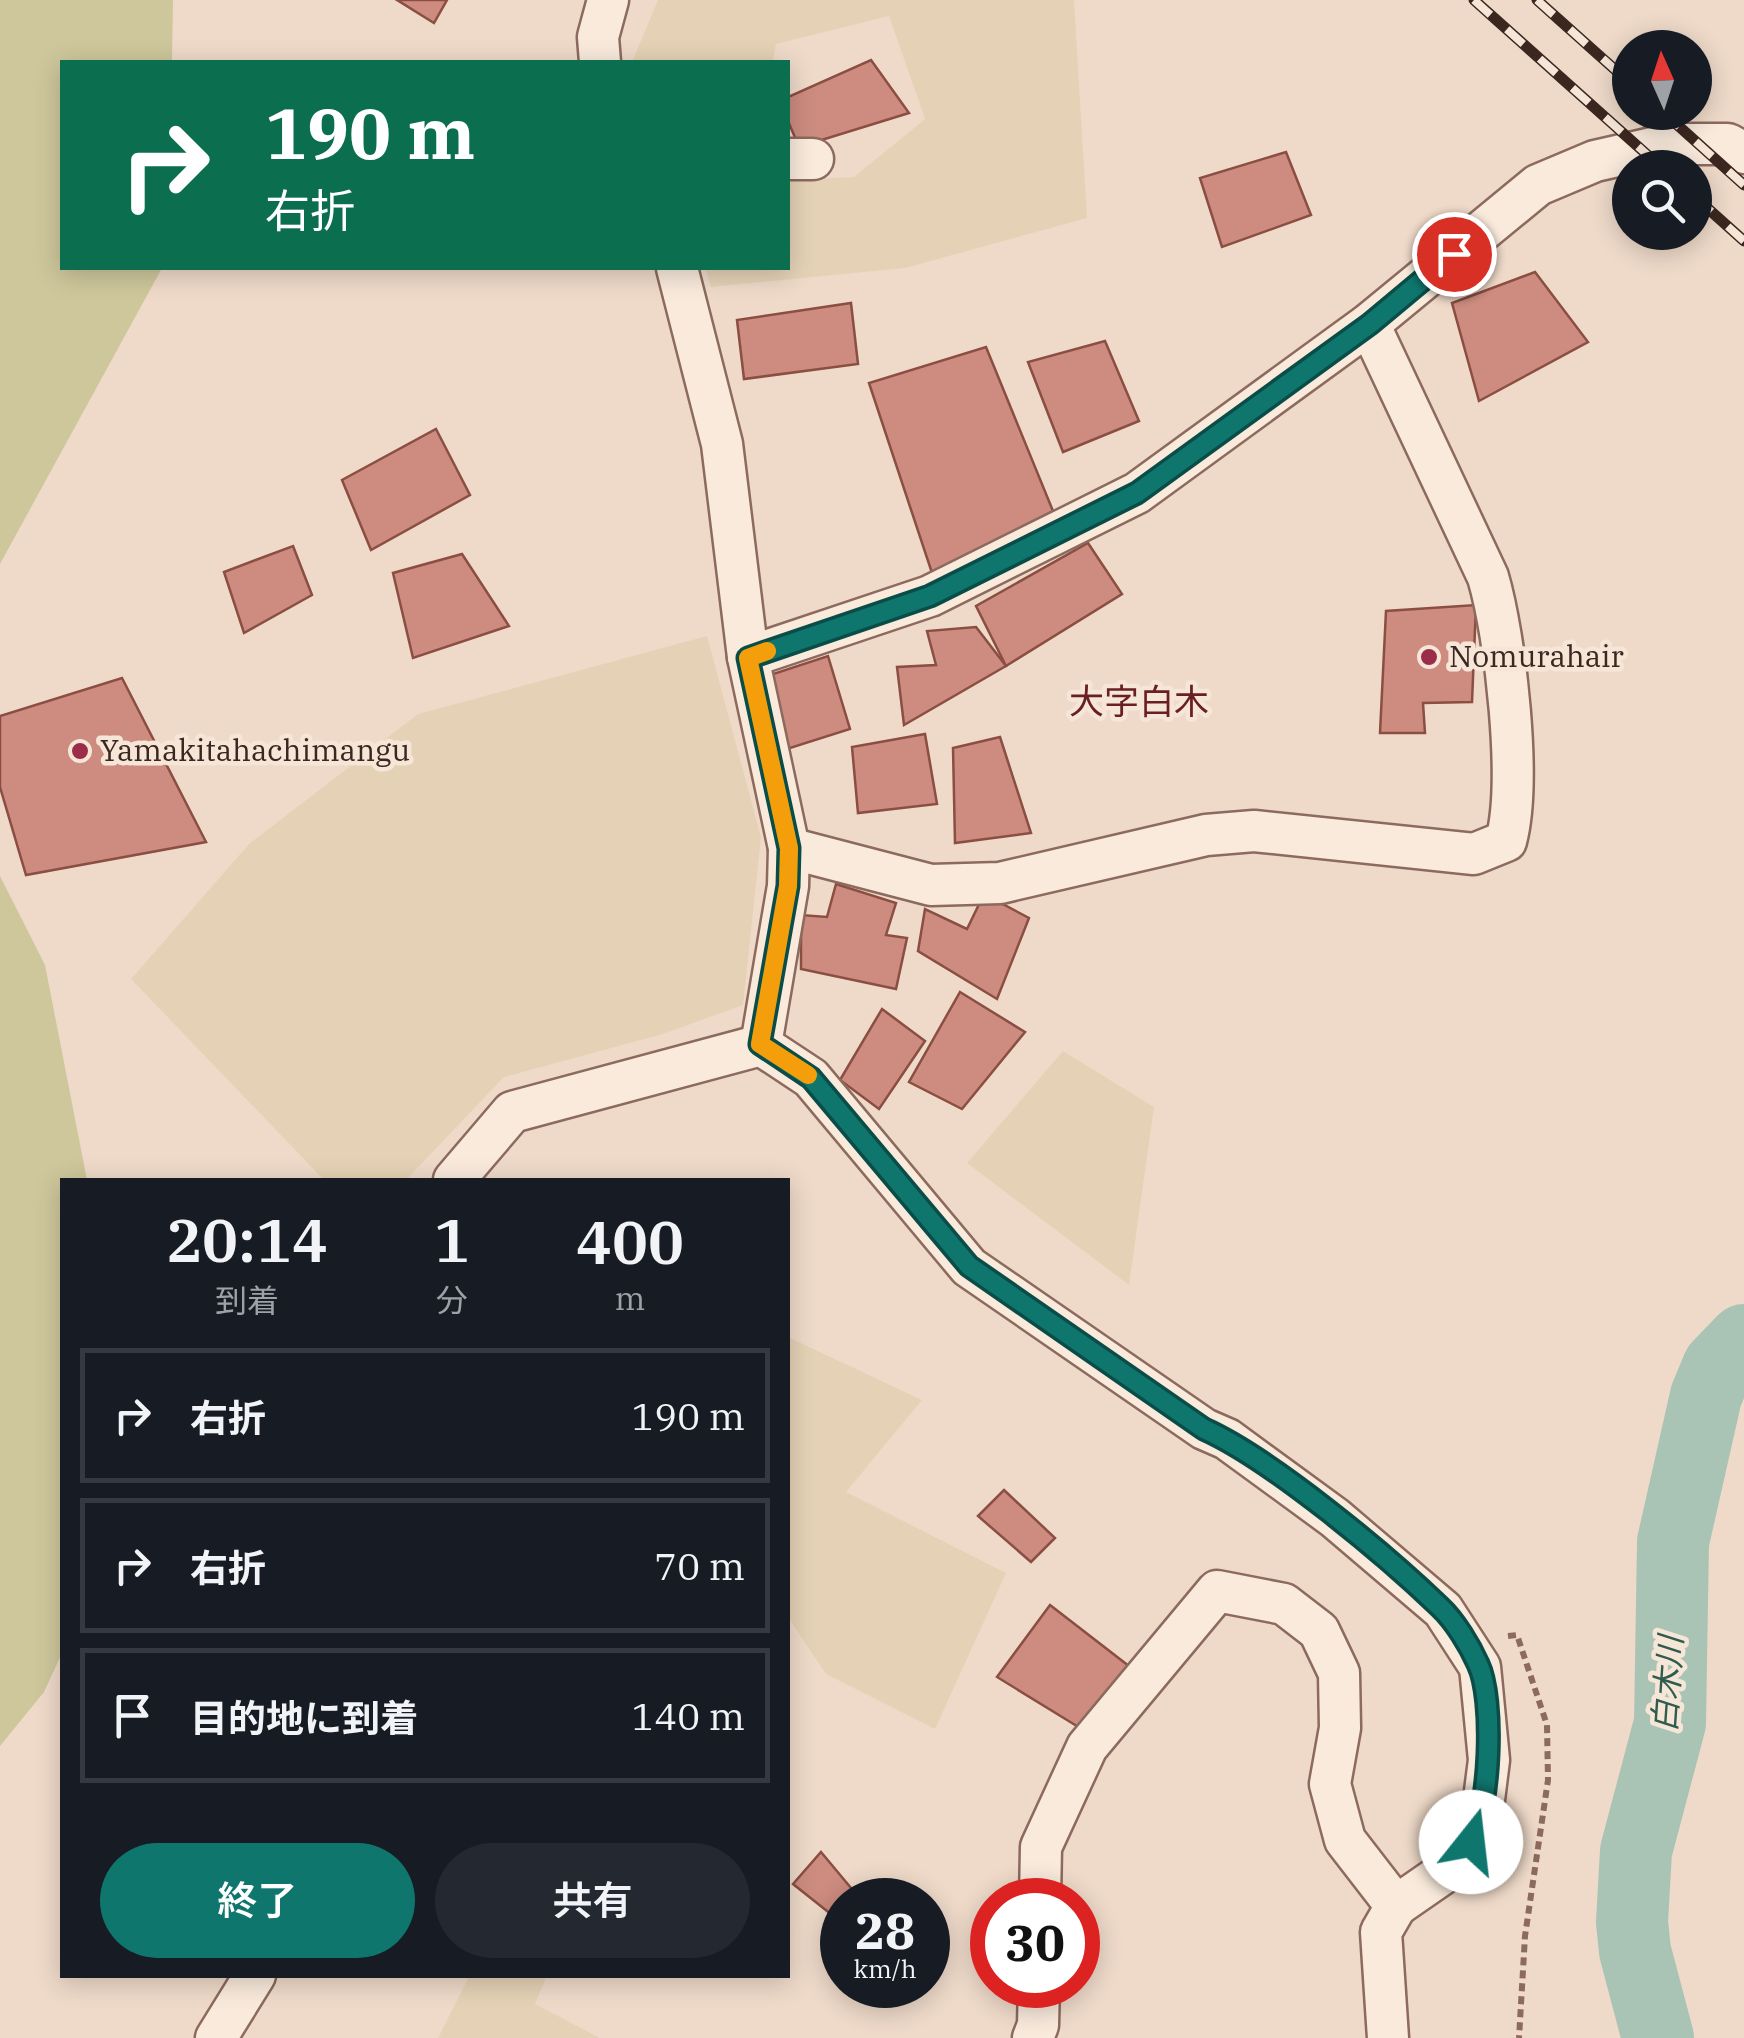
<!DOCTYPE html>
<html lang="ja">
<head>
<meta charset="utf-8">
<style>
	:root { --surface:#171b24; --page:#242831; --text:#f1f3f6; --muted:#9ea1a6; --line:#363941; --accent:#0f766e }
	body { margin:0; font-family:"IBM Plex Serif","Noto Sans JP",serif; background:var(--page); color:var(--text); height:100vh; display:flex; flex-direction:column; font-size:38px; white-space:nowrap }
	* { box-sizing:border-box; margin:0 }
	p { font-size:32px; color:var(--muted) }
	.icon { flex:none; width:55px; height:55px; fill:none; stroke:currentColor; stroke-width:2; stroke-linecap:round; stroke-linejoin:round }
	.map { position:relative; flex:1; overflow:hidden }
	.details { position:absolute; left:60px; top:1178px; width:730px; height:800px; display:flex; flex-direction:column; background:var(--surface); border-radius:0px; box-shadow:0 5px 25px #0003 }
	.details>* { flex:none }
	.top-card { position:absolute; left:60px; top:60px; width:730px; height:210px; border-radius:0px; box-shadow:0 5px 25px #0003; background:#0b6e4f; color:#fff; overflow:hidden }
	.needle { width:65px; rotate:357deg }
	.tools { position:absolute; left:1612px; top:30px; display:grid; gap:20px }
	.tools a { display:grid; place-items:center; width:100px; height:100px; border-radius:50%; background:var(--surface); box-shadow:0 5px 25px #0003; font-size:50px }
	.speed { position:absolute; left:820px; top:1878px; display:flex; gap:20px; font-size:50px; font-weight:700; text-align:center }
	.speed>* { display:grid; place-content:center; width:130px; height:130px; border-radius:50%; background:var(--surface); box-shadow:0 5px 25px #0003; line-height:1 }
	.speed small { font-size:25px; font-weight:400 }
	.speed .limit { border:15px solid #d22; background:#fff; color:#111 }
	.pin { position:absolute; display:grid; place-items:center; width:85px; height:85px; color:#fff; margin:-42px; border:5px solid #fff; border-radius:50%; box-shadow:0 2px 10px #0007 }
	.me { position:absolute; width:110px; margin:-55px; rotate:16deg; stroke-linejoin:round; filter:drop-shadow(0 0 8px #0008) }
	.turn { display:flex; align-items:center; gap:35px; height:210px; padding:0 40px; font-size:45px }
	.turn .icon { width:130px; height:130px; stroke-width:2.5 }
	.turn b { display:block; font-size:70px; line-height:85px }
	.eta { display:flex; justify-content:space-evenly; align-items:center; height:170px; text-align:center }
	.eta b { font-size:60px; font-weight:600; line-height:70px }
	.button { display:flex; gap:20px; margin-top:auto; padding:20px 40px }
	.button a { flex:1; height:115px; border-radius:60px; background:var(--accent); color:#fff; font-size:40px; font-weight:600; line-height:115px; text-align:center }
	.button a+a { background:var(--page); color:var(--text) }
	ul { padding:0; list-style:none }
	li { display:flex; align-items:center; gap:30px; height:135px; margin:0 20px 15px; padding:0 20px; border:5px solid var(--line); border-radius:0px }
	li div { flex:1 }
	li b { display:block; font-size:38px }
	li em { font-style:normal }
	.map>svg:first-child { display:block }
	.farmland { fill:#e5d2b6 }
	.green { fill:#cec79c }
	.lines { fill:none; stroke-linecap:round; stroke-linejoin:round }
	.river { stroke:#a9c3b5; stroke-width:72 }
	.building { fill:#cd8c7f; stroke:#8b4e43; stroke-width:2.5 }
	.street-casing { stroke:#8c6a5d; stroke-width:45 }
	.path { stroke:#8c6a5d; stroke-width:6; stroke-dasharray:8 5; stroke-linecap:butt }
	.street { stroke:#f9eadc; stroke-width:40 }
	.rail-casing { stroke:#3c2720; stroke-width:11 }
	.rail { stroke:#f6e6d8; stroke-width:8; stroke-dasharray:22; stroke-linecap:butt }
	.route-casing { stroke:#0a4d48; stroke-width:25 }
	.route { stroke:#0f766e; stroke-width:18 }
	.slow { stroke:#f59e0b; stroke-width:18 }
	.poi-dot { fill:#9b2d48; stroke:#f6e6d8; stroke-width:4 }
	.labels { text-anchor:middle; stroke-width:9; stroke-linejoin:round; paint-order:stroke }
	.poi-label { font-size:30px; fill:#3c2720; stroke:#f6e6d8; text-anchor:start }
	.water-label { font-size:32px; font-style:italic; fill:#305c4e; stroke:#f6e6d8 }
	.quarter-label { font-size:35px; fill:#692022; stroke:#f6e6d8 }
</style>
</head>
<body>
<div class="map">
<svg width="1744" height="2038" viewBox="0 0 1744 2038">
	<rect width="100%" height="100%" fill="#efdac9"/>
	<g class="farmland">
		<path d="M658 0H1074L1087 218 905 268 711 287 705 268H788V180L854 177 925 119 889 16 776 44 773 62H632Z"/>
		<path d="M707 636 761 837 743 1005 663 1034 504 1077 406 1180H324L131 979 249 844 418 714Z"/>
		<path d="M1063 1051 1154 1107 1129 1285 967 1163Z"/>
		<path d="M788 1337 922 1400 846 1492 1006 1573 935 1729 826 1674 788 1617Z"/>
		<path d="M470 1975H547L535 2004 600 2038H438Z"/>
	</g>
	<g class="green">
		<path d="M0 0H173L172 62H62V268H162L0 564Z"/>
		<path d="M0 876 45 965 87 1180H62V1653L44 1692 0 1746Z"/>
	</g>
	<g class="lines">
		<path class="river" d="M1658 2038 1635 1951 1632 1922 1636 1851 1670 1723 1673 1542 1706 1396 1718 1367 1744 1340"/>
	</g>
	<g class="building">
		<path d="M397 0H447L434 23Z"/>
		<path d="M871 60 909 113 799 147 788 121V97Z"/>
		<path d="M1286 152 1311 215 1222 247 1200 178Z"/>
		<path d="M1535 272 1588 342 1479 401 1452 303Z"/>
		<path d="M851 303 858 364 744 379 737 320Z"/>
		<path d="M1105 341 1139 421 1063 452 1028 362Z"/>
		<path d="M986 347 1053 511 932 573 869 383Z"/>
		<path d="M436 429 470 495 371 550 342 480Z"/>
		<path d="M1088 543 1122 594 1006 666 976 606Z"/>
		<path d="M293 546 312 595 244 633 224 572Z"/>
		<path d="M462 554 509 626 413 658 393 573Z"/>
		<path d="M1476 605 1472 702 1423 703 1425 733H1380L1386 611Z"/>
		<path d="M976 627 1006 666 904 725 897 667 936 665 927 631Z"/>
		<path d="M828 656 850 729 787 749 767 676Z"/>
		<path d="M122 678 206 842 26 875 0 787V716Z"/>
		<path d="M925 734 937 804 858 813 852 747Z"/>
		<path d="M1000 737 1031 833 955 843 953 748Z"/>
		<path d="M836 884 896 903 886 935 907 938 896 989 801 969V915L827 917Z"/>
		<path d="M984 894 1029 918 997 999 918 951 925 909 967 929Z"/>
		<path d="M960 992 1025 1032 962 1109 909 1082Z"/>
		<path d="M882 1009 925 1041 879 1109 840 1080Z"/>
		<path d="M1004 1490 1055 1538 1031 1562 978 1516Z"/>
		<path d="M1050 1605 1134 1670 1080 1728 997 1677Z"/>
		<path d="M821 1852 861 1900H842V1923L793 1884Z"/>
	</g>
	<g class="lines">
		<g class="street-casing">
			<g id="street">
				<path d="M600 62 598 37 608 0"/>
				<path d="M788 159H813"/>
				<path d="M677 268 722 444 748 657 789 848 788 886 761 1045"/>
				<path d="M748 657 930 596 1137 493 1369 324 1538 185 1595 161 1670 144H1728L1744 153"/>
				<path d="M789 848 931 885 1000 883 1206 835 1254 831 1474 854 1506 841C1522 782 1506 638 1488 577L1369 324"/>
				<path d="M454 1180 512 1112 761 1045 811 1078 969 1267 1204 1429 1227 1439 1335 1518 1443 1610 1480 1667 1489 1760 1481 1823 1461 1861 1396 1906 1345 1840 1330 1784 1340 1728 1339 1673 1319 1631 1284 1604 1217 1591 1087 1747 1041 1847 1040 1900"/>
				<path d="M216 2038 255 1975"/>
				<path d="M1033 2038 1038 2025 1039 1985"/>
				<path d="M1388 2038 1381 1932 1396 1906"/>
			</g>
		</g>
		<path class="path" d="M1508 1636 1517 1635 1547 1725 1548 1780 1525 1936 1519 2038"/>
		<use href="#street" class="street"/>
		<g class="rail-casing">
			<g id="rail">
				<path d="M1474 0 1662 168"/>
				<path d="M1537 0 1630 83"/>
				<path d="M1663 112 1744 185"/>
				<path d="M1695 197 1744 241"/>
			</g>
		</g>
		<use href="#rail" class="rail"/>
	</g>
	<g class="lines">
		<g class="route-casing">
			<path id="route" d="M1454 254 1370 324 1137 493 930 596 748 658 789 848 788 886 760 1044 811 1078 969 1266 1204 1429C1271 1459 1386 1555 1440 1607 1455 1621 1470 1646 1478 1664 1495 1699 1490 1809 1471 1842"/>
		</g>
		<use href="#route" class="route"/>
		<path class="slow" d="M767 651 748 658 789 848 788 886 760 1044 808 1075"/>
	</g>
	<g class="poi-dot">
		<circle cx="1429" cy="657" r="10"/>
		<circle cx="80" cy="751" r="10"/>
	</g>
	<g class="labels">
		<g class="poi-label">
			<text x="1449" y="667">Nomurahair</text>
			<text x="100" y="761">Yamakitahachimangu</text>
		</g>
		<g class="water-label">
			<text transform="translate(1668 1684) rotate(-86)" y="11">白木川</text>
		</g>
		<g class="quarter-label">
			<text x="1139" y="714">大字白木</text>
		</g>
	</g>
</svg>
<div class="tools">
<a><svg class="needle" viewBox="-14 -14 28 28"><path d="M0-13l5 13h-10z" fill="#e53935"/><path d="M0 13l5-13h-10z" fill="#9ea1a6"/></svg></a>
<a><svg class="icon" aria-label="search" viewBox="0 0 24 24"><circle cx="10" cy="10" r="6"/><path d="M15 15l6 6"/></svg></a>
</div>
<div class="speed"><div>28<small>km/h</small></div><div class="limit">30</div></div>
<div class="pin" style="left:1454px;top:254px;background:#d93025"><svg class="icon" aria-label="arrive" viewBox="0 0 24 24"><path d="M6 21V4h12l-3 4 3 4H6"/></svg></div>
<svg class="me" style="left:1471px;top:1842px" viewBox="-20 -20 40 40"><circle r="19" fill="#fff"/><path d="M0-13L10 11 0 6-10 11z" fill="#0f766e"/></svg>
<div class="top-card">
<div class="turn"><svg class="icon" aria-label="right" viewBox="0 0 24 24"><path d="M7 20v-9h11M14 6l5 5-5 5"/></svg><div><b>190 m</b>右折</div></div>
</div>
<section class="details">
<div class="eta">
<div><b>20:14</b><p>到着</p></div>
<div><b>1</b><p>分</p></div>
<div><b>400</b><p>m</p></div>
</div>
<ul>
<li><svg class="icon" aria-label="right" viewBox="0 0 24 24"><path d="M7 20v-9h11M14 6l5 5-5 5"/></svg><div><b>右折</b></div><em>190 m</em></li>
<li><svg class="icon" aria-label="right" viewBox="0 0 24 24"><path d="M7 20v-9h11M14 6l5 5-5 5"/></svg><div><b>右折</b></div><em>70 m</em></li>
<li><svg class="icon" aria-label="arrive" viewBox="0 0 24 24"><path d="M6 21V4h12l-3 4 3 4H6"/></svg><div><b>目的地に到着</b></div><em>140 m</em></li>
</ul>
<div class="button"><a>終了</a><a>共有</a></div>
</section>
</div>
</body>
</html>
